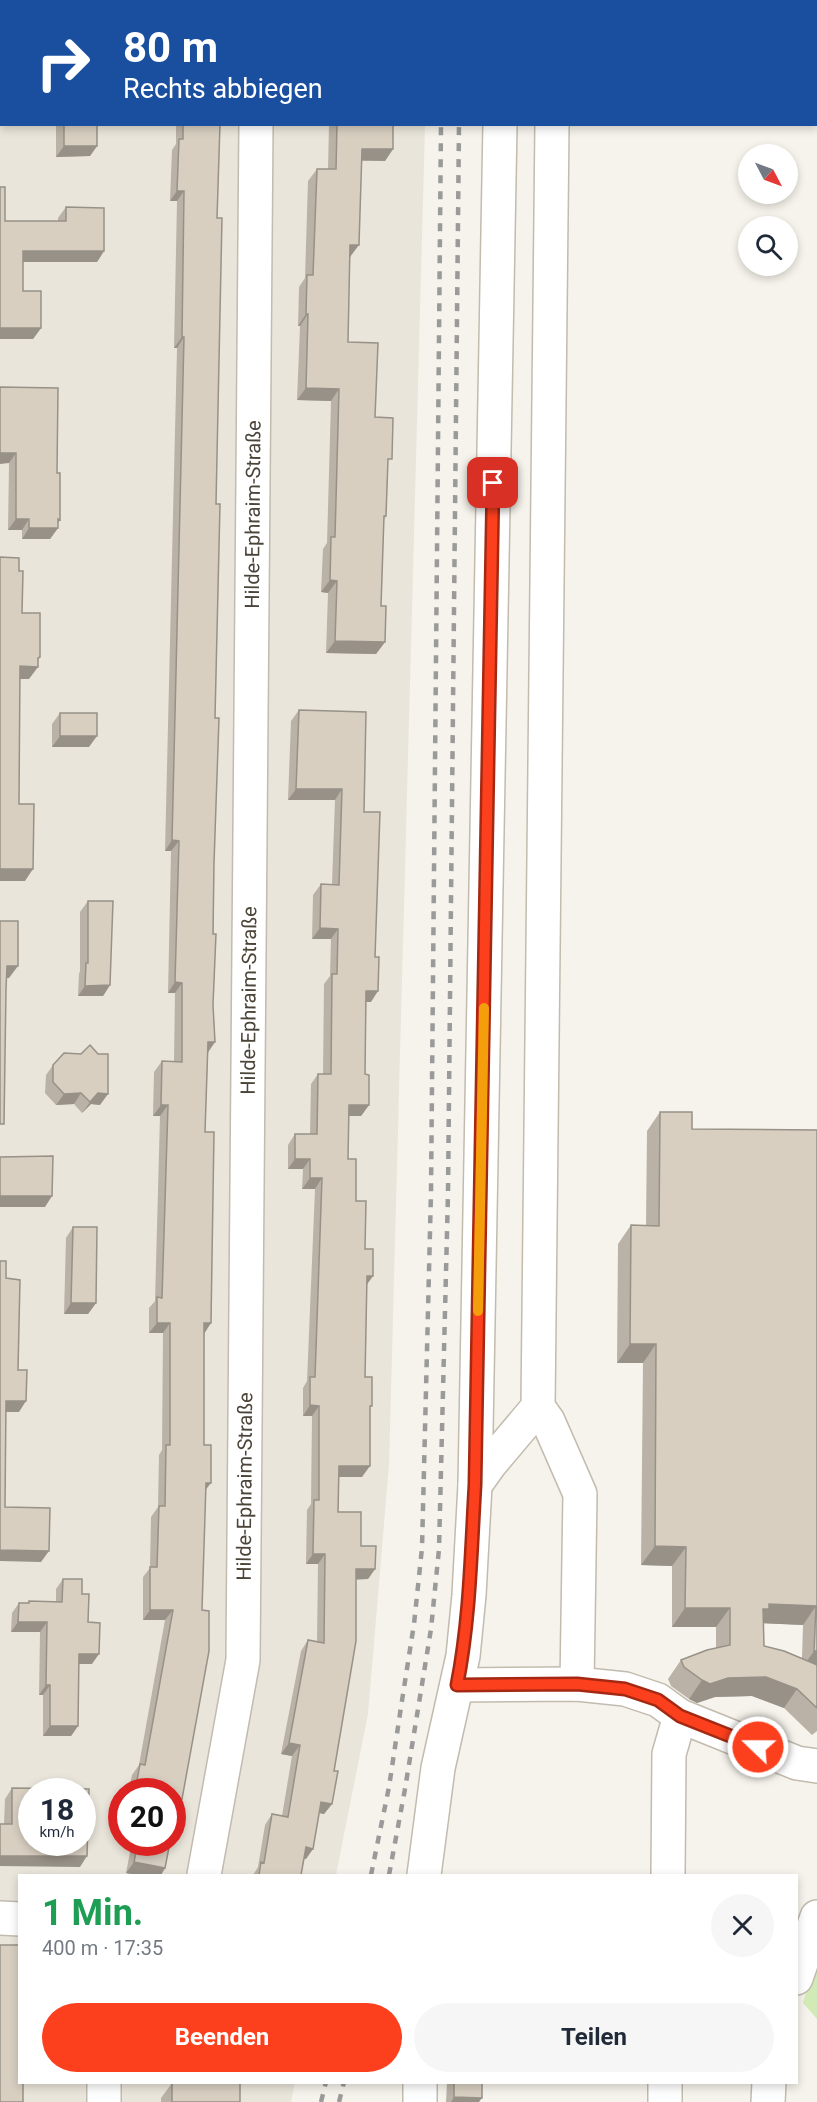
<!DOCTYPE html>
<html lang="de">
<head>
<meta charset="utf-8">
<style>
	:root { --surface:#fff; --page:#f6f6f7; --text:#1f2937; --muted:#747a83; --accent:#fc3f1d }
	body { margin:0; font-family:Roboto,sans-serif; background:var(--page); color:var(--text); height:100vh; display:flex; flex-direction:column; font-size:22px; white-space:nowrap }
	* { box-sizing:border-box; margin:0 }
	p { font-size:20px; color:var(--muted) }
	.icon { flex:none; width:33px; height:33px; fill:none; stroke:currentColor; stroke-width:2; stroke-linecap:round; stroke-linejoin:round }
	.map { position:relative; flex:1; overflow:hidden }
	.details { position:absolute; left:18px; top:1874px; width:780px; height:210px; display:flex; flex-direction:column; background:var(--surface); border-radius:0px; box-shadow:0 3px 9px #0003 }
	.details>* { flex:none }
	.top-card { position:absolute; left:0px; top:0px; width:818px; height:126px; box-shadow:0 3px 9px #0003; background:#1a4fa0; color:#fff; overflow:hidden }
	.needle { width:39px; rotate:131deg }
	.buttons { position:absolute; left:738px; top:144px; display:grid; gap:12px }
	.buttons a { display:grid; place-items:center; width:60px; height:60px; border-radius:50%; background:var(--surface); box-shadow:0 3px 9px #0003; font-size:30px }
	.speed { position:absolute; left:18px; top:1778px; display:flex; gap:12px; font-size:30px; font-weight:700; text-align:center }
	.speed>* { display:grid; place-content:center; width:78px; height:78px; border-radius:50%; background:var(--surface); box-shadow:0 3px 9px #0003; line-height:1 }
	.speed small { font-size:15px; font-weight:400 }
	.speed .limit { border:9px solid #d22; background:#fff; color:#111 }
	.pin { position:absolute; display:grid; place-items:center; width:51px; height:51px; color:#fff; margin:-26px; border-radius:12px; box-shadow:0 3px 9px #0006 }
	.me { position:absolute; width:66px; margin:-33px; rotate:292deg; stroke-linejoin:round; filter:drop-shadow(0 0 4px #0008) }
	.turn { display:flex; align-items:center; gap:21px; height:126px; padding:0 24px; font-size:27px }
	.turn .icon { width:78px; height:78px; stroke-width:2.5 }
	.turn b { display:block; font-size:42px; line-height:51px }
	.round { display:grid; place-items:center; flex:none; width:63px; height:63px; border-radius:32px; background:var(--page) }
	.headline { display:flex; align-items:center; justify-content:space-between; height:102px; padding:0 24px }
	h1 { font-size:36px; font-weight:700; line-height:45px; color:#1e9e55 }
	.action { display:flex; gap:12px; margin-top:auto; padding:12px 24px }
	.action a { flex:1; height:69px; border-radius:36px; background:var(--accent); color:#fff; font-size:24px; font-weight:700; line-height:69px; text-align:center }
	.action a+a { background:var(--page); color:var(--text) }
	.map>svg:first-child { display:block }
	.residential { fill:#eae5da; fill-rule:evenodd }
	.green { fill:#d2eab5 }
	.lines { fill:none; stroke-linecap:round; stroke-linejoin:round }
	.minor-casing { stroke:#c2bbae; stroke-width:36 }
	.minor { stroke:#fff; stroke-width:33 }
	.rail { stroke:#9a9a9a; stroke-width:4.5; stroke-dasharray:8 8; stroke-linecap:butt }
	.wall { fill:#bab2a6; fill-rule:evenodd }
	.shaded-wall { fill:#979187 }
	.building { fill:#d8cfc1; stroke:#979187; stroke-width:1.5; fill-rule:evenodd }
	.route-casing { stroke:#a42913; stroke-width:15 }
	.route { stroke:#fc3f1d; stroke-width:10 }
	.slow { stroke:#f59e0b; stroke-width:10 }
	.labels { text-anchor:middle; stroke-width:5; stroke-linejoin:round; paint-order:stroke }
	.street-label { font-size:20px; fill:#4b4439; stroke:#fff }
</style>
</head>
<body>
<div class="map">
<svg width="817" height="2102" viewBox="0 0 817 2102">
	<rect width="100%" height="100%" fill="#f6f3ec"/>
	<g class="residential">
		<path d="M0 0H249V2H2V124L248 125 234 1634 195 1875H20L19 1911 0 1910ZM32 1791H82V1842H32ZM122 1791H172V1842H122Z"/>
		<path d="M266 125H425L389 1465 368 1714 336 1875H213L252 1670Z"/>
		<path d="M0 1928 19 1929 20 2082H295L291 2102H0Z"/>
	</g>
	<path class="green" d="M817 1955V2019L803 2003Z"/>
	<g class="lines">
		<g class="minor-casing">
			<g id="minor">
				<path d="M257 2V0"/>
				<path d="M502 2V0"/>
				<path d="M554 2V0"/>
				<path d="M538 1407 548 1421 580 1494 577 1684"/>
				<path d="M475 1485 490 1464 538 1407 552 124"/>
				<path d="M457 1685 577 1684 625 1689 658 1700 680 1716 797 1763 817 1766"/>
				<path id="s1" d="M204 1875 243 1660 256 124"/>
				<path d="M424 1875 438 1768 463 1656 469 1595 475 1485 500 124"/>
				<path d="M668 1875 669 1754 680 1716"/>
				<path d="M0 1918 20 1919"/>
				<path d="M796 1978 817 1917"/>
				<path d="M104 2102V2082"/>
				<path d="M420 2102V2082"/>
				<path d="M665 2102V2082"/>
				<path d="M768 2102 769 2082"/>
			</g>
		</g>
		<use href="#minor" class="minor"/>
		<g class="rail">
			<path d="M447 2V0"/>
			<path d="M465 2V0"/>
			<path d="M371 1875 389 1787 401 1707 414 1624 422 1548 431 1192 441 124"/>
			<path d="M389 1875 405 1789 431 1629 439 1549 448 1193 459 124"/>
			<path d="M321 2102 326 2082"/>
			<path d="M339 2102 344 2082"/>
		</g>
	</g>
	<g class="wall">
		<rect x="350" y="0" width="40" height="2"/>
		<path d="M56 124H97V146L90 156 56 157Z"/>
		<path d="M176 124H220L217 218 213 1005 215 1042 208 1053 205 1132 204 1445 206 1490 182 1799 177 1805 172 1791H129L132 1775 139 1765 165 1620H143V1577L150 1568 151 1517 158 1507 159 1455 162 1450 163 1333H149V1308L155 1301 160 1116H153L154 1072 162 1061 174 1062 175 993H168L171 851H165L177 348H174L177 201H170L172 150 176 144Z"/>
		<path d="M329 124H393V149L385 161H362L350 257H349L348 342 375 417 388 464 386 516 384 520 381 606 385 642 376 654 326 653 328 593 321 592 323 549 327 543 331 401 297 400 300 326H298L299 287 305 278 308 181 317 169H328Z"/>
		<path d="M0 187 5 221H58V218L66 207 104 251 97 262H23V291L41 328 33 339H0Z"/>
		<path d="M0 387 57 473 60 520 58 523V528L50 539H22V530H8L9 463Z"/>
		<path d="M299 710 364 812 371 1002H366L365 1074 369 1105 361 1116H348V1159L365 1249 373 1276 367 1284 365 1377 370 1409 362 1477H339L338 1512 375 1569 368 1579H356L334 1771 332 1804 324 1814 319 1813 306 1859H304L301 1875H253L258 1867 265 1825 272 1814 282 1816 292 1756 281 1754 301 1651 308 1640 317 1642 318 1564H306L307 1510 311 1504 312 1416H303V1388L307 1381 315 1189H302L303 1169H288V1145L295 1134H310L311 1084 318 1074H323L324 984 330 976 331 939H312L313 895 321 884H332L335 800H288L291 721Z"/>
		<path d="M60 713 89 747H52V724Z"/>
		<path d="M88 901 110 985 103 996H78L79 974 80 971V912Z"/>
		<path d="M53 1065 100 1105 91 1104 82 1113 74 1104 56 1105 45 1093 46 1075Z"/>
		<path d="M660 1112 692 1129 817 1130V1731L812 1735 784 1708 752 1696 715 1697 697 1703 689 1699 671 1686 668 1679 681 1660 716 1648V1627H672V1566L641 1565 643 1363H617L618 1244 631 1225H646L647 1131ZM764 1623 803 1625 802 1658 764 1646Z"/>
		<path d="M73 1227 96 1303 88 1314H64L66 1238Z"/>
		<path d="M63 1579 82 1594 88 1622 92 1664H79L78 1726 71 1736H43V1695H39L40 1632H11L12 1613 19 1603H27L29 1601H56V1589Z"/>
		<path d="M12 1788 80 1867 4 1824 5 1799Z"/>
		<path d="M132 1842H170L165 1868 161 1875H137L126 1873Z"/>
		<path d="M447 2082H482L479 2102H446Z"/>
		<path d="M172 2083 240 2102H161V2098Z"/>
	</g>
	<g class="shaded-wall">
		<rect x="0" y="90" width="2" height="11"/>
		<path d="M64 146H97L90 156 56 157Z"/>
		<path d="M362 149H393L385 161 354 160Z"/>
		<path d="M177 191H184L177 201H170Z"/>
		<path d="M350 245H359L350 257H341Z"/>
		<path d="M23 251H104L97 262H15Z"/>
		<path d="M306 314H308L300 326H298Z"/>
		<path d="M0 328H41L33 339H0Z"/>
		<path d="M182 337H184L177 348H174Z"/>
		<path d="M306 388 339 389 331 401 297 400Z"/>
		<path d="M0 453H16L9 463 0 464Z"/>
		<path d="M16 519H29L22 530H8Z"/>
		<path d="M58 519 60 520 54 528H58L50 539H22L29 528Z"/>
		<path d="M330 580 337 581 328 593 321 592Z"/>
		<path d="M335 641 385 642 376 654 326 653Z"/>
		<path d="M40 657 33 667H38L29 679H11L20 666Z"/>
		<path d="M60 736H97L89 747H52Z"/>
		<path d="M296 789H342L335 800H288Z"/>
		<path d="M172 840 179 841 171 851H165Z"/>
		<path d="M0 869H33L25 881H0Z"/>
		<path d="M320 928 338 929 331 939H312Z"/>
		<path d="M7 966H18L9 978H0Z"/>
		<path d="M175 982 182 983 175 993H168Z"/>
		<path d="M110 985 103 996H78L85 986Z"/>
		<path d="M366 991H378L371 1002H359Z"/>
		<path d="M208 1042H215L207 1053Z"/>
		<path d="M81 1093 74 1104 56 1105 64 1094Z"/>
		<path d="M98 1093 108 1094 100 1105 91 1104 82 1113 90 1102Z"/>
		<path d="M161 1105H168L160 1116H153Z"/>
		<path d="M349 1105H369L361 1116H341Z"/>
		<path d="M295 1159H310L303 1169H288Z"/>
		<path d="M310 1178H322L315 1189H302Z"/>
		<path d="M0 1196H52L45 1207H0Z"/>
		<path d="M367 1276H373L365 1287Z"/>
		<path d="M71 1303H96L88 1314H64Z"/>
		<path d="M157 1323H170L163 1333H149Z"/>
		<path d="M204 1323H211L204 1334Z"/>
		<path d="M630 1344H656L643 1363H617Z"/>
		<path d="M6 1401H26L19 1412H0Z"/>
		<path d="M310 1405 319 1406 312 1416H303Z"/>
		<path d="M339 1466H370L362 1477H331Z"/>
		<path d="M206 1483H211L203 1493Z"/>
		<path d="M655 1546 686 1547 672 1566 641 1565Z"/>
		<path d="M0 1550 49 1551 41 1562 0 1561Z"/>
		<path d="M313 1554H325L318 1564H306Z"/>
		<path d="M356 1569H375L368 1579 349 1580Z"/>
		<path d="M769 1604 816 1606 803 1625 759 1623 763 1609Z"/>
		<path d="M685 1608H730L716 1627H672Z"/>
		<path d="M150 1610H173L165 1620H143Z"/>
		<path d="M18 1622H47L40 1632H11Z"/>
		<path d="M814 1651H817V1671L801 1670Z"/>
		<path d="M79 1654H99L92 1664H72Z"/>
		<path d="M766 1677 797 1689 784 1708 752 1696 715 1697 697 1703 689 1699 702 1680 728 1678Z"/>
		<path d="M46 1685H50L43 1695H39Z"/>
		<path d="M50 1726H78L71 1736H43Z"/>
		<path d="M289 1743 300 1745 292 1756 281 1754Z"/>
		<path d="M321 1802 332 1804 324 1814 314 1812Z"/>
		<path d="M306 1847 313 1849 306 1859 299 1858Z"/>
		<path d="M0 1856H87L80 1867 0 1866Z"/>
		<path d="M134 1862 165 1868 161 1875H137L126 1873Z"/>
		<path d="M454 2097 482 2098 479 2102H451Z"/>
	</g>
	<g class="building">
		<rect x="25" y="0" width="69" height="2"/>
		<rect x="184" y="0" width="40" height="2"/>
		<rect x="358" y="0" width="32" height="2"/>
		<rect x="0" y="66" width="2" height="24"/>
		<rect x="64" y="124" width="33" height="22"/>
		<path d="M183 124H220L217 218H222L216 504H220L215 718H219L214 863 213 934H216L213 1005 215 1042H208L205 1132H214L211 1323H204V1445H211V1483H206L202 1610 209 1611V1651L182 1799 179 1798 172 1830V1791H135L140 1764 145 1765 173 1610H150V1567H157L159 1506H165L166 1445H170V1323H157V1297L162 1298 168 1105H161L162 1061 182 1062V983L175 982 179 841 172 840 184 337H182L184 191H177L179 139H183Z"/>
		<path d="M337 124H393V149H362L359 245H350L348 342 378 343 375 417 393 418 392 459H388L386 516H384L381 606H386L385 642 335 641 337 581 330 580 331 537H335L339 389 306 388 308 314H306L307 275H313L317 169H336Z"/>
		<path d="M0 187H5V221H66V207L104 208V251H23V291H41V328H0Z"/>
		<path d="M0 387 58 388 57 473H60V520L58 519V528H29V519H16V453H0Z"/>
		<path d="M0 557 19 558V571H23L22 613H40V657L38 658V667L20 666 19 804H34L33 869H0Z"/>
		<path d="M299 710 366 712 364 812H380L375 957H379L378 991H366L365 1074 369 1075V1105H349L348 1159H356V1201H366L365 1249H373V1276H367L365 1377H372V1406H370V1466H339L338 1512H361V1546H376L375 1569H356V1641L334 1771H338L332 1804 321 1802 313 1849 306 1847 301 1875H259L261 1862 264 1863 272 1814 288 1817 300 1745 289 1743 308 1640 324 1643 325 1554H313L314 1500H319V1406L310 1405V1377H315L322 1178H310V1159H295V1134H317L318 1074H331L332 974H337L338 929 320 928 321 884 339 885 342 789H296Z"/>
		<rect x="60" y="713" width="37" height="23"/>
		<path d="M88 901H113L110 985 85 986 86 963H88Z"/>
		<path d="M0 921H18V966H7L6 989 4 1124H0Z"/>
		<path d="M90 1045 98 1054H108V1094L98 1093 90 1102 81 1093 64 1094 53 1082V1065L64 1053 81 1054Z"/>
		<path d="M660 1112H692V1129L817 1130V1651H814L816 1606 769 1604V1609H763L764 1646 784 1651 815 1664 817 1665V1708L797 1689 766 1677 728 1678 710 1684 702 1680 684 1667 681 1660 707 1650 730 1645V1608H685L686 1547 655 1546 656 1344H630L631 1225 659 1226Z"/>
		<path d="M53 1156 52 1196H0V1157Z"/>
		<path d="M73 1227H97L96 1303H71Z"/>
		<path d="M0 1261H6V1278L20 1280 18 1370H27L26 1401H6L5 1507 50 1508 49 1551 0 1550Z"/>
		<path d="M63 1579H82V1594H89L88 1622 100 1623 99 1654H79L78 1726H50V1685H46L47 1622H18L19 1603H29V1601L62 1602Z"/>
		<path d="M12 1788 89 1789 87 1856H0V1824H12ZM32 1791H82V1842H32Z"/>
		<path d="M138 1842H170L165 1868 134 1862Z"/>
		<path d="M0 1945H20V2082H23V2102H0Z"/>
		<path d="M240 2082V2102H172V2083Z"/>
		<path d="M454 2082H482V2098L454 2097Z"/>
	</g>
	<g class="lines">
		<g class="route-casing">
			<path id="route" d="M493 483 475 1485C471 1552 470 1619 457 1685L577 1684 625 1689 658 1700 680 1716 758 1747"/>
		</g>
		<use href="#route" class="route"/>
		<path class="slow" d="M478 1311 484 1008"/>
	</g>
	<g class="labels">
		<g class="street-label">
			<text dy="7" stroke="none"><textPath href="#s1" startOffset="1364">Hilde-Ephraim-Straße</textPath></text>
			<text dy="7" stroke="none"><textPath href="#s1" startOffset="878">Hilde-Ephraim-Straße</textPath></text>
			<text dy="7" stroke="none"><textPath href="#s1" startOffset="392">Hilde-Ephraim-Straße</textPath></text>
		</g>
	</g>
</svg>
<div class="buttons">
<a><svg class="needle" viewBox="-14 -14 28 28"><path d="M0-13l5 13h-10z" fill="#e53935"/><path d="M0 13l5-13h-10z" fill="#747a83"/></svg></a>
<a><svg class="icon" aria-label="search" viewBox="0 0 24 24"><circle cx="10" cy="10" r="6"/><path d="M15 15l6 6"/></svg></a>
</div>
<div class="speed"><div>18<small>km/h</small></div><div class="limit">20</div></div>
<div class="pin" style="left:493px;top:483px;background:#d93025"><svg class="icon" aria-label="arrive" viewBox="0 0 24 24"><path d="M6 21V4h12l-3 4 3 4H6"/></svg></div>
<svg class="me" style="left:758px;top:1747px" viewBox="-20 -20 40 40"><circle r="17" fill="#fc3f1d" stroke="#fff" stroke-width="3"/><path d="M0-11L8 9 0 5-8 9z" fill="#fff"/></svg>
<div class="top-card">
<div class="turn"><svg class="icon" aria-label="right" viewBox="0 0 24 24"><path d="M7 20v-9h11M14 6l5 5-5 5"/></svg><div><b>80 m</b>Rechts abbiegen</div></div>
</div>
<section class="details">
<div class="headline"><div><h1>1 Min.</h1><p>400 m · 17:35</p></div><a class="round"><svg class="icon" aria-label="close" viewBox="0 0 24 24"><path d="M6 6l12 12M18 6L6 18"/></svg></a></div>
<div class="action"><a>Beenden</a><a>Teilen</a></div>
</section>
</div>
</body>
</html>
